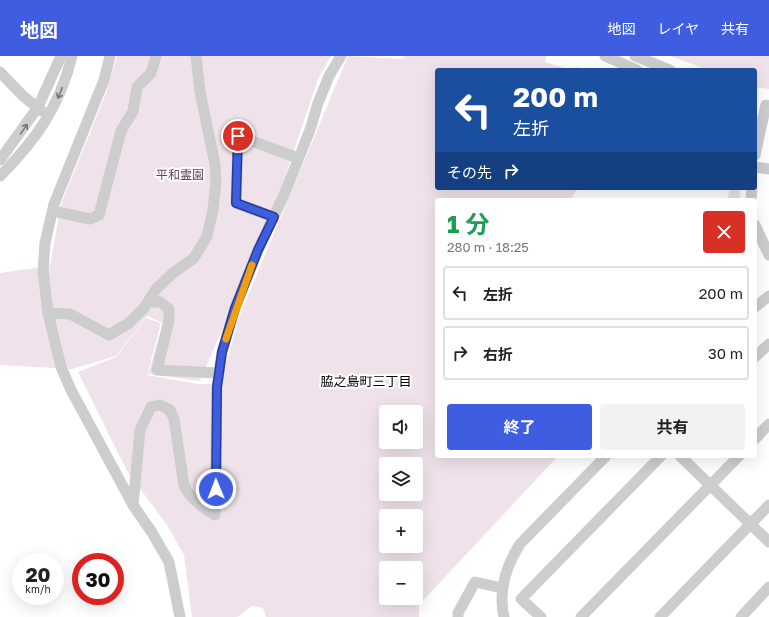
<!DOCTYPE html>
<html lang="ja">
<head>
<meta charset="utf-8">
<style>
	:root { --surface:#fff; --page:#f2f2f2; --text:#222; --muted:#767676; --line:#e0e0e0; --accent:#3e5de1 }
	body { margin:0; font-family:"Golos Text","Noto Sans JP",sans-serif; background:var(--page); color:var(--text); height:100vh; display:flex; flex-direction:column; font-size:15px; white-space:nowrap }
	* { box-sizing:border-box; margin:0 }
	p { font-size:13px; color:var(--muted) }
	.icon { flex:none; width:22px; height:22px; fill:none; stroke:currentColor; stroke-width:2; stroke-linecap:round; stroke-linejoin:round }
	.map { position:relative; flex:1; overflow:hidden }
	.panel { position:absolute; left:435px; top:142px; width:322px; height:260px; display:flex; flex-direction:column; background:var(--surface); border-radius:4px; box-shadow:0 4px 16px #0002 }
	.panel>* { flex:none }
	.guide { position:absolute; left:435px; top:12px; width:322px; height:122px; border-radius:4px; box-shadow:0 4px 16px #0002; background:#1a4fa0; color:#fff; overflow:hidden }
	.fabs { position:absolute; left:379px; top:349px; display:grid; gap:8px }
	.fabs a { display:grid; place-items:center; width:44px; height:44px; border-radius:4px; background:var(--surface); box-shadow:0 4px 16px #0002; font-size:20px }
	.speed { position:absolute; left:12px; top:497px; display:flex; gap:8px; font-size:20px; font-weight:700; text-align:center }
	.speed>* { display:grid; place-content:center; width:52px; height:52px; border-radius:50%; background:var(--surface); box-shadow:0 4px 16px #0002; line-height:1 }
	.speed small { font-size:10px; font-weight:400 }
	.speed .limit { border:6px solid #d22; background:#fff; color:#111 }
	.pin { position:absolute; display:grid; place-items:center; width:34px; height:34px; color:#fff; margin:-17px; border:2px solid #fff; border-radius:50%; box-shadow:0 1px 4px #0007 }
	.me { position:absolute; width:44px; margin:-22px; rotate:359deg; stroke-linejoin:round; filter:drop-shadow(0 0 3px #0008) }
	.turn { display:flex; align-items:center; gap:14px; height:84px; padding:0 12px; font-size:18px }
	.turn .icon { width:52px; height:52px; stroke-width:2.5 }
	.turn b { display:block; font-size:28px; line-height:34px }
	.then { display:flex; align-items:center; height:38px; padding:0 12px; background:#0003; gap:8px; font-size:15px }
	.round { display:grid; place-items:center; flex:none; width:42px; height:42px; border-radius:4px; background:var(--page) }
	.head { display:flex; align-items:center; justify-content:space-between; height:68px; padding:0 12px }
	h1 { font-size:24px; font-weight:700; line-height:30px; color:#1e9e55 }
	.cta { display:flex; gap:8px; margin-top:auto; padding:8px 12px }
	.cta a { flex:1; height:46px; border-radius:4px; background:var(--accent); color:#fff; font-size:16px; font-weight:700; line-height:46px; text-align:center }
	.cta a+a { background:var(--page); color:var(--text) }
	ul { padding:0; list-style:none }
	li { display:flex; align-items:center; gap:12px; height:54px; margin:0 8px 6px; padding:0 4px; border:2px solid var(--line); border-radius:4px }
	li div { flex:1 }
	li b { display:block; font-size:15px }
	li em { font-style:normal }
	header { display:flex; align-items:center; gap:24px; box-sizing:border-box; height:56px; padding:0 20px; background:var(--accent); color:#fff }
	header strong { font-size:19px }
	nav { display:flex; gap:22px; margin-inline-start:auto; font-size:14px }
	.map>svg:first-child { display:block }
	.green { fill:#efe2ea; fill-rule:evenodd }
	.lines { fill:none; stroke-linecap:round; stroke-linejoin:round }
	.minor { stroke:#cdcdcd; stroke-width:11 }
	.oneway { stroke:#787878 }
	.route-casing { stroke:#283c92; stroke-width:10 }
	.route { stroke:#3e5de1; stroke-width:7 }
	.slow { stroke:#f59e0b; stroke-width:7 }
	.labels { text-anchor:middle; stroke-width:4; stroke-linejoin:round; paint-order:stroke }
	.park-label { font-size:12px; fill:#6e405b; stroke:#fff }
	.neighbourhood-label { font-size:13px; fill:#000; stroke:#fff }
</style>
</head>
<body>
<header>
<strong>地図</strong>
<nav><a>地図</a><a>レイヤ</a><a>共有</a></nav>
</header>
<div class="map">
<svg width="769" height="561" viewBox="0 0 769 561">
	<rect width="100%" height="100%" fill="#fff"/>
	<g class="green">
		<path d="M117 0H331L318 23 274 154 200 325 148 318 163 267 147 260 116 300 72 313 0 309V217L50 210 61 148 106 37Z"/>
		<path d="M348 0 402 3 406 0H546L545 6 568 13 579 11V14H437V132H578L570 144H437V400H558L419 549V561H266L263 552 252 550 237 561H192L184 499 167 469 127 415 78 316 116 301 146 262 161 267 147 319 197 328H221L238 264ZM386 356H416V386H386ZM386 408H416V438H386ZM386 460H416V490H386ZM386 512H416V542H386Z"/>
		<path d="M671 0H769V33L755 31V14H707Z"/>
		<path d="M730 132H740V144H727Z"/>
	</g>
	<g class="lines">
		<g class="minor">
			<path d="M110 0 104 24 54 148 45 187 43 215 48 257 61 311 71 334 133 449 151 475 169 506 180 561"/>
			<path d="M605 0 637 14"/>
			<path d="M635 0 670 14"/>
			<path d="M0 16 23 40 42 55"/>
			<path d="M755 99 766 49"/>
			<path d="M0 104 38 51 61 0"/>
			<path d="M755 111 769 113"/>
			<path d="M0 120C36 84 60 50 72 0"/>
			<path d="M751 144 752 132"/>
			<path d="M53 155 90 163 99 159 121 75 133 55 137 31 151 17 156 0"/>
			<path d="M273 161 236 147 238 80 298 102"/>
			<path d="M755 169 769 199"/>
			<path d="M149 246H160L169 253V264L157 314 219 317"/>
			<path d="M755 251 769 240"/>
			<path d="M48 257 70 258 109 279 129 267 144 252 156 233 173 217 194 202 207 180 213 154 216 126 215 108 200 36 196 0"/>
			<path d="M755 301 769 288"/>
			<path d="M755 383 769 368"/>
			<path d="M680 400 769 486"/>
			<path d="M133 449 140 374 151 351 160 349 170 354 174 363 184 429C190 443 202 451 215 459L217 331 222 296 235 252 258 194 284 139 310 74 318 47 329 20 341 0"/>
			<path d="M458 561V557L475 526 502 532"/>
			<path d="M504 561C498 535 506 510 520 488L606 400"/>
			<path d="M541 561 521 543 661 400"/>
			<path d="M581 561 739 400"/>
			<path d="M660 561 769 449"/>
			<path d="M741 561 769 531"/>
		</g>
	</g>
	<defs><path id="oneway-shaft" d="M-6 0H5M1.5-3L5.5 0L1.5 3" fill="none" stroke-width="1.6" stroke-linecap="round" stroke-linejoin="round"/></defs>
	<g class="oneway">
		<use href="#oneway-shaft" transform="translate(60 37) rotate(113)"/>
		<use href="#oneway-shaft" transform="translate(24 73) rotate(-55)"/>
	</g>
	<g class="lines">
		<g class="route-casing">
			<path id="route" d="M216 433 217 331 222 296 235 252 258 194 274 161 236 147 238 80"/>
		</g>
		<use href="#route" class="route"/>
		<path class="slow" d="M226 283 252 209"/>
	</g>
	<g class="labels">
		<g class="park-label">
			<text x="180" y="123">平和霊園</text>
		</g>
		<g class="neighbourhood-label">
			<text x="366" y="330">脇之島町三丁目</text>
		</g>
	</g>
</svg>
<div class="fabs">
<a><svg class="icon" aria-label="sound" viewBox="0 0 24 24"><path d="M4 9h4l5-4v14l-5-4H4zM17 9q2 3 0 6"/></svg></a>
<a><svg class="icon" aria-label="layers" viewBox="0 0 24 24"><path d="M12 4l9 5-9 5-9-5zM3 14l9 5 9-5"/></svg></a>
<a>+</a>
<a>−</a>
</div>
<div class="speed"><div>20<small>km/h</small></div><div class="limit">30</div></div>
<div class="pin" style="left:238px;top:80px;background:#d93025"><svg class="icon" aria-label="arrive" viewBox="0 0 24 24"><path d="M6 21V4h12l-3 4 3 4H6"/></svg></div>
<svg class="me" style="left:216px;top:433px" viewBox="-20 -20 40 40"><circle r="17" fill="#3e5de1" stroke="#fff" stroke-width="3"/><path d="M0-11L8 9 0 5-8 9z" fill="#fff"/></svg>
<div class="guide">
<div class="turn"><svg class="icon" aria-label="left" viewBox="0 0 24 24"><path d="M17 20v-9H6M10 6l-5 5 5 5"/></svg><div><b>200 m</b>左折</div></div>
<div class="then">その先<svg class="icon" aria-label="right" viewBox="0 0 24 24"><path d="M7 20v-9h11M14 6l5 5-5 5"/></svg></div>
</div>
<section class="panel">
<div class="head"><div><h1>1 分</h1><p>280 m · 18:25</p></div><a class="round" style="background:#d93025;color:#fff"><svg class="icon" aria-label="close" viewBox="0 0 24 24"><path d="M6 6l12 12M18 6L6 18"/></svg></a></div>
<ul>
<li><svg class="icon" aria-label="left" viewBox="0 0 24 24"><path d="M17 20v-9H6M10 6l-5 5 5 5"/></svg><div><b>左折</b></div><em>200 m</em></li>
<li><svg class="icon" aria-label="right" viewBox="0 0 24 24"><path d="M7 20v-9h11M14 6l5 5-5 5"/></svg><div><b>右折</b></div><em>30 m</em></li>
</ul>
<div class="cta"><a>終了</a><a>共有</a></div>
</section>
</div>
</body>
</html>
